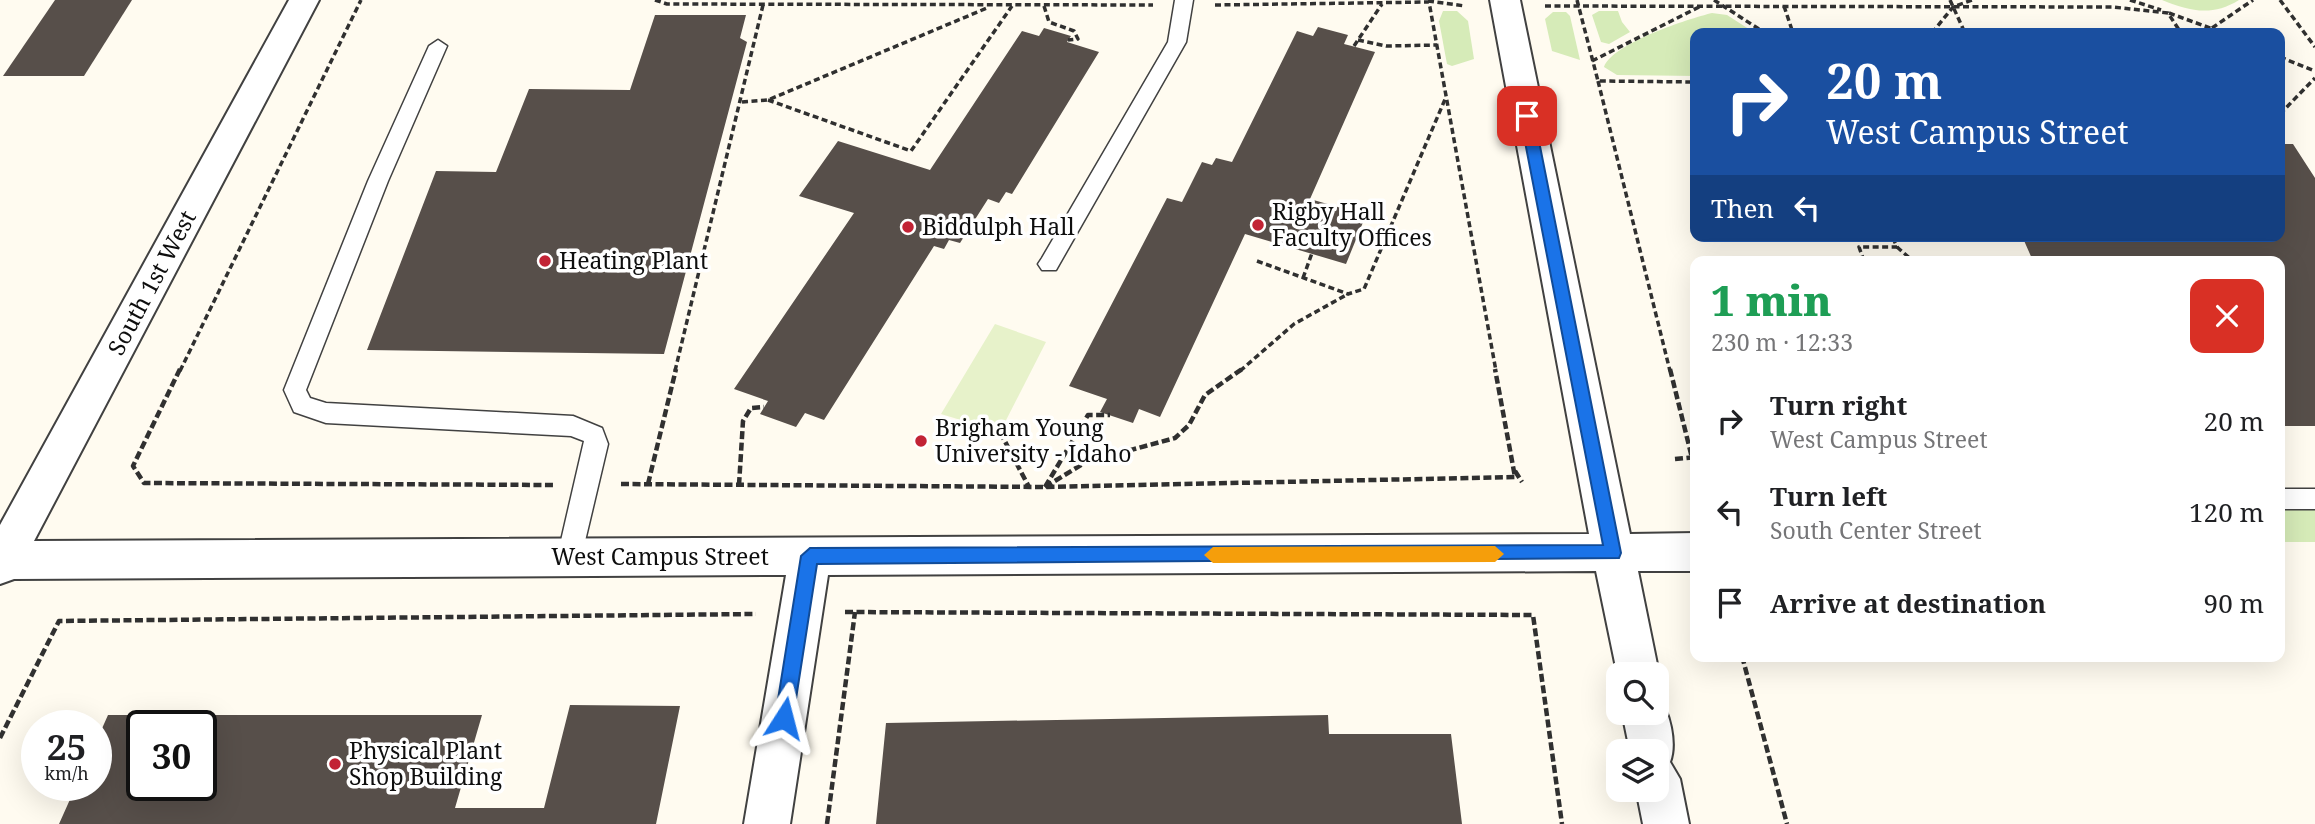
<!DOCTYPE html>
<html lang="en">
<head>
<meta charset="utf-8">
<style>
	:root { --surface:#fff; --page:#f2f2f2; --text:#202124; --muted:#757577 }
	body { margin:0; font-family:"Noto Serif",serif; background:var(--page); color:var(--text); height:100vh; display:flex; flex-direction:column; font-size:26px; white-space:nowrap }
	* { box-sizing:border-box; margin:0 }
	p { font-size:23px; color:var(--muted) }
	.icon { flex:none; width:38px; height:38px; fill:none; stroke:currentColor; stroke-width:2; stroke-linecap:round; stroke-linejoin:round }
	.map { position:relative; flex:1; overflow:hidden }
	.panel { position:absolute; left:1690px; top:256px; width:595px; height:406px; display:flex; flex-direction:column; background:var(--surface); border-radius:14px; box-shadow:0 7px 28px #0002 }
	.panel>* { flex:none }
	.top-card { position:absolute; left:1690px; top:28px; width:595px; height:214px; border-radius:14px; box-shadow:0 7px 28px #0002; background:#1a4fa0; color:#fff; overflow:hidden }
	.buttons { position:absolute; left:1606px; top:662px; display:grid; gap:14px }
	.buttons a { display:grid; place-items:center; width:63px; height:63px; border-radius:14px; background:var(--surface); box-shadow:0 7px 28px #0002; font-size:35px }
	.speed { position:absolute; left:21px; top:710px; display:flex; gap:14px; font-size:35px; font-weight:700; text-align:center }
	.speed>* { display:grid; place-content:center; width:91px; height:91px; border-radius:50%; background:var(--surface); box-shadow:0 7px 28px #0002; line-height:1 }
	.speed small { font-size:18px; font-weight:400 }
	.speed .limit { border:4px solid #111; border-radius:10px; background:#fff; color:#111 }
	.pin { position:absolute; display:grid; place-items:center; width:60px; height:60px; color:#fff; margin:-30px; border-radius:14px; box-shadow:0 4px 10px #0006 }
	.me { position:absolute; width:77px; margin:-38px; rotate:9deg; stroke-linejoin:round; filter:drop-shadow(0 0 5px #0008) }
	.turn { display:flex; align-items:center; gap:24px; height:147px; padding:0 21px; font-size:32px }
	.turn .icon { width:91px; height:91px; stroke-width:2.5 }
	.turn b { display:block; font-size:49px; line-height:60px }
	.then { display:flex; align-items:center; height:66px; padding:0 21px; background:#0003; gap:14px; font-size:26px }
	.round { display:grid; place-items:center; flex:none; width:74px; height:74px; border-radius:14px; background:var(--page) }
	.overview { display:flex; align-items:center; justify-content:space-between; height:119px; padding:0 21px }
	h1 { font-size:42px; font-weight:800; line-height:52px; color:#1e9e55 }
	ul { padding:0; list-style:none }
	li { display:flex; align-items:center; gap:21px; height:91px; padding:0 21px }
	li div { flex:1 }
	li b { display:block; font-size:26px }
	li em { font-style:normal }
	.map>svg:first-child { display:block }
	.green { fill:#d6ebb8 }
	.pitch { fill:#e7f2ca }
	.building { fill:#574f4a; fill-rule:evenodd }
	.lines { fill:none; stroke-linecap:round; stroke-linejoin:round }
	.service-casing { stroke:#414141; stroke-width:3 }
	.minor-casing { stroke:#414141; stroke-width:4 }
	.path-far1 { stroke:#303030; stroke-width:3.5; stroke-dasharray:6 3.5; stroke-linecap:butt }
	.path { stroke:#303030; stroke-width:4.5; stroke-dasharray:8 3.5; stroke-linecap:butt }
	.service { fill:#fff; fill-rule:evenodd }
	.minor { fill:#fff; fill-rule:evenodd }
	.route { fill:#1a73e8; stroke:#114b97; stroke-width:2 }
	.slow { fill:#f59e0b }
	.poi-dot { fill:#c22335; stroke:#fff; stroke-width:2.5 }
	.labels { text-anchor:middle; stroke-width:7; stroke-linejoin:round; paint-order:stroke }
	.poi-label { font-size:23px; fill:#0e0e0e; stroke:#fff; text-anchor:start }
	.street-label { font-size:23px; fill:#0e0e0e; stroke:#fff }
</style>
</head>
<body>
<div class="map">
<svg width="2315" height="824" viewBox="0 0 2315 824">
	<rect width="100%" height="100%" fill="#fffbf0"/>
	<g class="green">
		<path d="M2162 0H2239C2212 17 2189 11 2162 0Z"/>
		<path d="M1443 11H1457L1468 21 1474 59 1452 66 1447 64 1439 21Z"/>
		<path d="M1599 11H1618L1622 22 1630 32 1609 44 1601 42 1592 15Z"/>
		<path d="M1553 12H1566L1570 16 1580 60 1552 51 1545 19Z"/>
		<path d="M1712 13 1727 15 1755 33H1696V76L1617 75 1604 67C1613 43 1688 19 1712 13Z"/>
		<rect x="2280" y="508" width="35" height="34"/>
	</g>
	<path class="pitch" d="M995 324 1046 342 1000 432 941 414Z"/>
	<g class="building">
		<path d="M55 0H132L84 76H3Z"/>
		<path d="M655 15H746L740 38 747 42 664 354 367 350 436 171 496 172 529 89 630 90Z"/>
		<path d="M1318 27 1348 35 1344 44 1375 52 1310 199 1366 215 1346 264 1245 234 1160 417 1139 409 1133 423 1100 412 1107 399 1069 386 1167 198 1182 202 1202 162 1212 165 1216 158 1232 162 1297 31 1313 36Z"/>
		<path d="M1044 28 1071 36 1067 42 1099 52 1012 194 1006 192 999 203 988 199 960 243 949 240 944 249 934 246 824 420 805 413 796 427 760 414 768 401 734 389 854 213 799 196 838 141 930 170 1022 31 1039 36Z"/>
		<path d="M2280 144H2293L2315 178V426H2280V261H2033L2022 236H2280Z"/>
		<path d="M570 705 680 706 656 824H59L76 786H96V742L108 715H482L455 808H544ZM142 726H201V786H142Z"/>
		<path d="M1328 715 1329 734H1451L1462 824H876L886 723Z"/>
	</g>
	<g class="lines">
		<g class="service-casing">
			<g id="service">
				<path d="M1175 0H1193L1186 42 1056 270H1042L1038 264 1042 258 1168 42Z"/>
				<path d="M438 40 447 46 388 181 306 390 310 398 326 403 573 416 602 428 608 444 581 558 578 566 569 569 560 566 557 558 584 441 571 436 326 423 294 412 284 390 368 181 429 46Z"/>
				<rect x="2280" y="489" width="35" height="20"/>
			</g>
		</g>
		<g class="minor-casing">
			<g id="minor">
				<path d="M289 0H319L34 541 1589 534 1490 0H1520L1630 534 1696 533V571H1638L1659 674 1657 677V674H1619V682L1596 571 828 575 790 824H744L786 575 14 579 0 584V525Z"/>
				<path d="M1657 696C1670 710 1677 744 1670 762L1680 779 1689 824H1643L1636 789H1657V751H1630L1622 712H1657Z"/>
			</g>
		</g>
		<g class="path-far1">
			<path d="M655 0 667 4 1153 5"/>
			<path d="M1577 0 1598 81 1696 82"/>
			<path d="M1714 0 1765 33"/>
			<path d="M1950 0 1965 33"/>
			<path d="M2130 0 2161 10"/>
			<path d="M2280 0 2315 47"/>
			<path d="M1428 1 1465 6"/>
			<path d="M1215 5 1429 2 1496 371"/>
			<path d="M1044 6 1049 22 1074 31 1078 39 1068 40"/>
			<path d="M1545 6 2113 7 2168 13 2181 33"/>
			<path d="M1784 6 1793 33"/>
			<path d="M2169 13 2224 33"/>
			<path d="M2212 28 2253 0"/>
			<path d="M1932 33 1953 7 1972 0"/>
			<path d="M1358 40 1386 46 1437 45"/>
			<path d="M1354 46 1382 4"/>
			<path d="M2280 57 2315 71"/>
			<path d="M1592 61 1701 6"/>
			<path d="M1598 81 1670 371"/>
			<path d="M768 100 911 151 1012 6"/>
			<path d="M742 102 768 100 987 8"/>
			<path d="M2280 114 2315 78"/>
			<path d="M1897 247 1913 261"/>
			<path d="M1257 261 1348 294 1364 289 1446 97"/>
			<path d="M1864 261 1859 247H1897L1892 236"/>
			<path d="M1303 278 1312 253"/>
			<path d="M180 371 361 0"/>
			<path d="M675 371 763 5"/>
			<path d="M1240 371 1294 324 1348 294"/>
		</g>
		<g class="path">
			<path d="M180 369 133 466 144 483 553 485"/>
			<path d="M1670 369 1696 474"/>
			<path d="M1000 432 1029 487"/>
			<path d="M1675 459 1696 457"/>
			<path d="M1515 471 1522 482"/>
			<path d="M621 484 1044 487 1515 477 1495 369"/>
			<path d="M648 484 676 369"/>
			<path d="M739 485 743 421 751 408 764 407"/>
			<path d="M1045 487 1086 462 1175 438 1189 425 1205 395 1242 369"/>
			<path d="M1045 487 1088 415H1110"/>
			<path d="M845 612 1533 615 1562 824"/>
			<path d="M1742 656 1787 824"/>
			<path d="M0 738 59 621 756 614"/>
			<path d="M827 824 855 612"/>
		</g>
		<use href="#service" class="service"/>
		<use href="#minor" class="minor"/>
	</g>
	<path class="route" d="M1527 111 1534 116 1621 553 1619 558 817 564 793 718 791 725 784 727 778 725 775 718 801 556 810 548 1603 545 1520 116Z"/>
	<path class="slow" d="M1495 546 1504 554 1495 562 1213 563 1204 555 1213 547Z"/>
	<g class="poi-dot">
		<circle cx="1258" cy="225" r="7"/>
		<circle cx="908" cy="227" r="7"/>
		<circle cx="545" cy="261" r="7"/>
		<circle cx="921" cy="441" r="7"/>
		<circle cx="335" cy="764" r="7"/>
	</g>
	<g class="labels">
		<g class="poi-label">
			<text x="1272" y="220">Rigby Hall<tspan x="1272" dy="26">Faculty Offices</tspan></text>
			<text x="922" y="235">Biddulph Hall</text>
			<text x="559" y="269">Heating Plant</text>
			<text x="935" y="436">Brigham Young<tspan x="935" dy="26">University - Idaho</tspan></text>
			<text x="349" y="759">Physical Plant<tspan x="349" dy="26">Shop Building</tspan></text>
		</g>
		<g class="street-label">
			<text transform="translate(152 283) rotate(-62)" y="8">South 1st West</text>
			<text x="660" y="565">West Campus Street</text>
		</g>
	</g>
</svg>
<div class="buttons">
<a><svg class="icon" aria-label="search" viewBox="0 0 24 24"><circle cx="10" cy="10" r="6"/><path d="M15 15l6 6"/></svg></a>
<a><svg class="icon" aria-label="layers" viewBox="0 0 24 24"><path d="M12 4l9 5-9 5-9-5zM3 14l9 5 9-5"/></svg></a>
</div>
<div class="speed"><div>25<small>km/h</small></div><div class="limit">30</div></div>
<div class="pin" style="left:1527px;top:116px;background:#d93025"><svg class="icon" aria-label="arrive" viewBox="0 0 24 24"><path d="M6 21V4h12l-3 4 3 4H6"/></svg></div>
<svg class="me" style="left:784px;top:718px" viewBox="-20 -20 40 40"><path d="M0-17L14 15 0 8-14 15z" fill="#1a73e8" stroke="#fff" stroke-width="4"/></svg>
<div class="top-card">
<div class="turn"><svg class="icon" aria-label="right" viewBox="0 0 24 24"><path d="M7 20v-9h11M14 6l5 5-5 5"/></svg><div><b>20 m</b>West Campus Street</div></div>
<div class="then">Then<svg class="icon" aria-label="left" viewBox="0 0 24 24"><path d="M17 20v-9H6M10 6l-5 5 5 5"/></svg></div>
</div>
<section class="panel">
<div class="overview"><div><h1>1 min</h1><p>230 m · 12:33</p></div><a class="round" style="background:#d93025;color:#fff"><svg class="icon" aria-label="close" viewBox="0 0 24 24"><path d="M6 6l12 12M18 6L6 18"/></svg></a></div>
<ul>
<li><svg class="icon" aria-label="right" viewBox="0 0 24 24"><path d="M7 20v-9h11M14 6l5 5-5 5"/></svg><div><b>Turn right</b><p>West Campus Street</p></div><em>20 m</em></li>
<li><svg class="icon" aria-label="left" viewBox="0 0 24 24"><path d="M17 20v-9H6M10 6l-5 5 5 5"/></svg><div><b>Turn left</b><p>South Center Street</p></div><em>120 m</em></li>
<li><svg class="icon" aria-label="arrive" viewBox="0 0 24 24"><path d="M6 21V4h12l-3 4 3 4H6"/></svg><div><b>Arrive at destination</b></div><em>90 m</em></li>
</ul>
</section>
</div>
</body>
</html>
